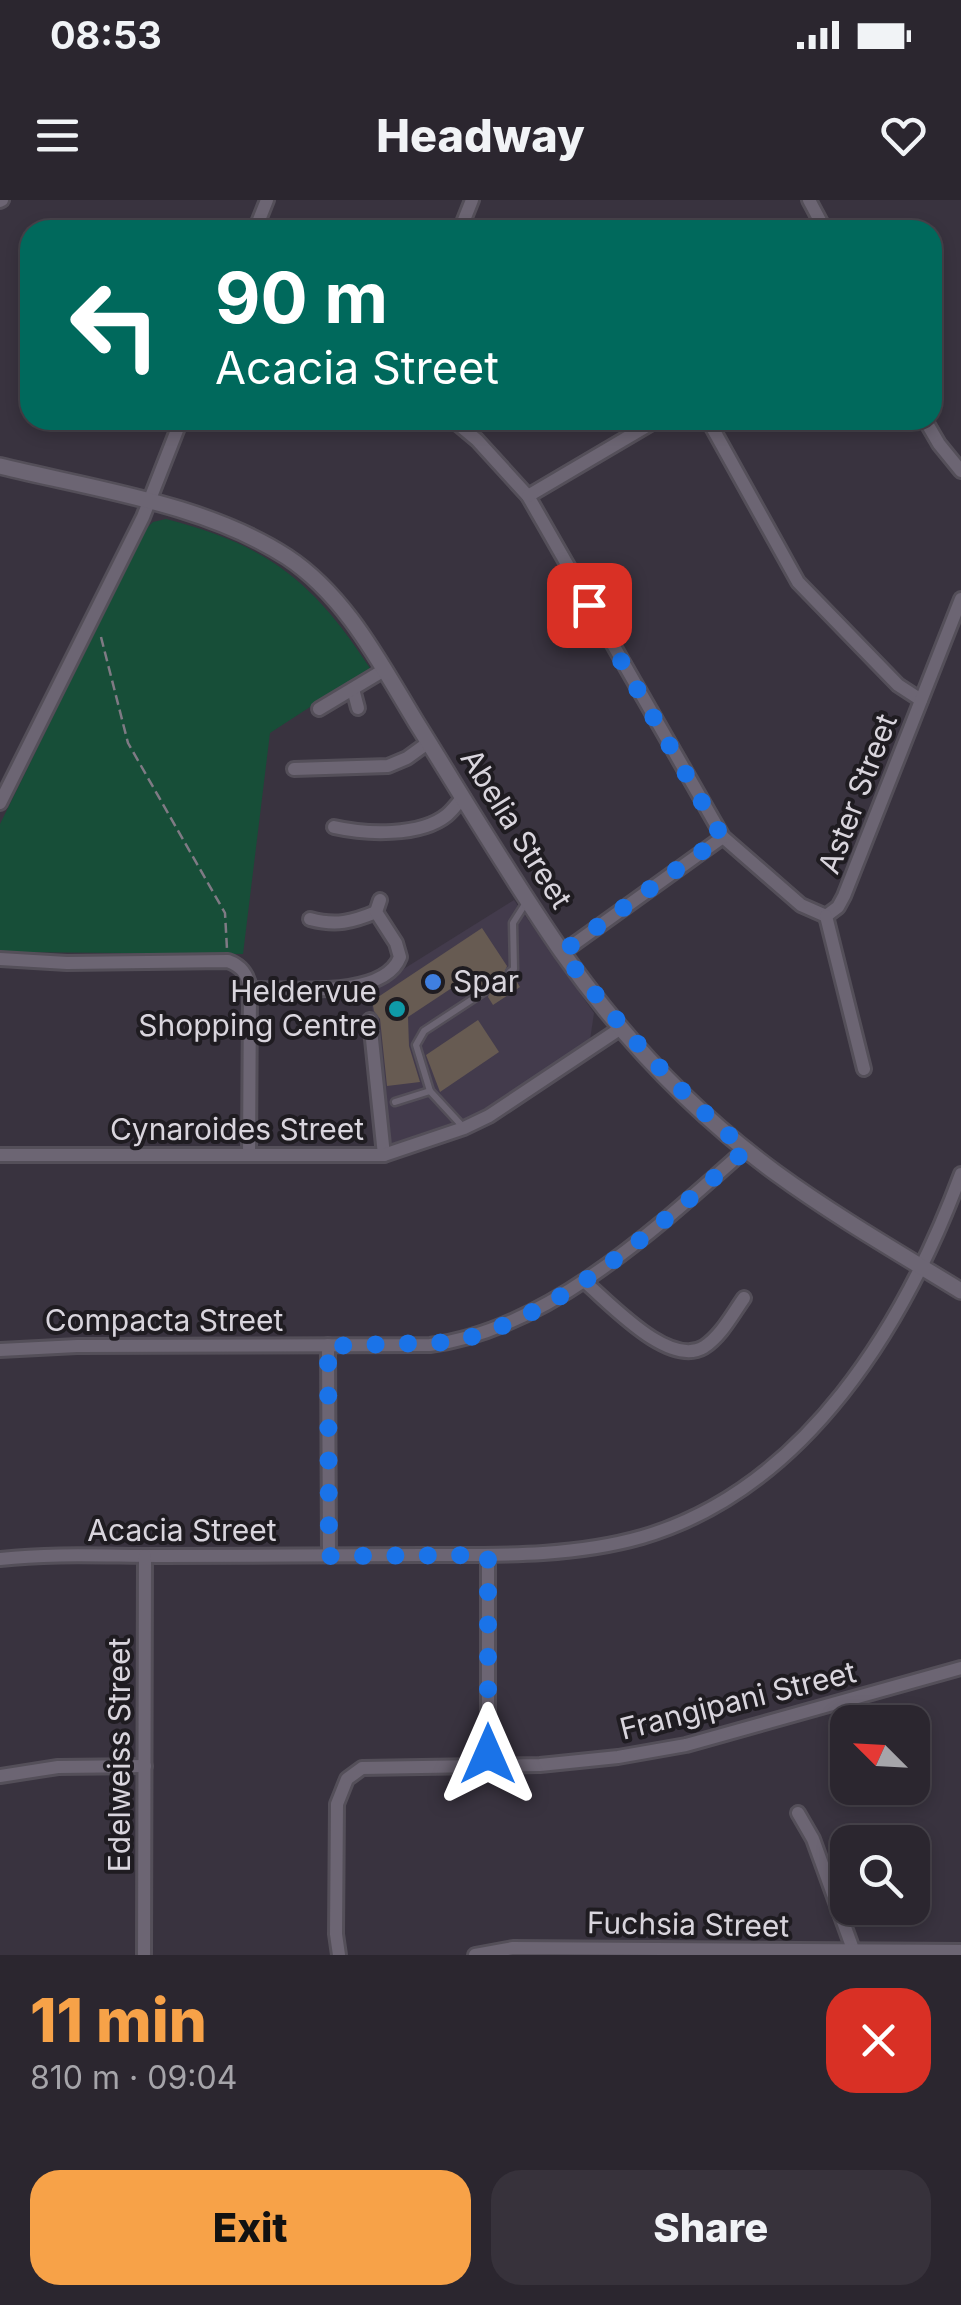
<!DOCTYPE html>
<html lang="en">
<head>
<meta charset="utf-8">
<style>
	:root { --surface:#2b262f; --page:#37323b; --text:#f1f3f6; --muted:#a6a5aa; --line:#47434b; --accent:#f7a248 }
	body { margin:0; font-family:Inter,sans-serif; background:var(--page); color:var(--text); height:100vh; display:flex; flex-direction:column; font-size:38px; white-space:nowrap }
	* { box-sizing:border-box; margin:0 }
	p { font-size:32px; color:var(--muted) }
	.icon { flex:none; width:55px; height:55px; fill:none; stroke:currentColor; stroke-width:2; stroke-linecap:round; stroke-linejoin:round }
	.map { position:relative; height:1755px; overflow:hidden }
	.side { display:flex; flex-direction:column; background:var(--surface); flex:1 }
	.side>* { flex:none }
	.top-card { position:absolute; left:20px; top:20px; width:922px; height:210px; border-radius:30px; box-shadow:0 5px 15px #0003,0 0 0 2px var(--line); background:#00695c; color:#fff; overflow:hidden }
	.needle { width:65px; rotate:294deg }
	.tools { position:absolute; left:830px; top:1505px; display:grid; gap:20px }
	.tools a { display:grid; place-items:center; width:100px; height:100px; border-radius:20px; background:var(--surface); box-shadow:0 5px 15px #0003,0 0 0 2px var(--line); font-size:50px }
	.pin { position:absolute; display:grid; place-items:center; width:85px; height:85px; color:#fff; margin:-42px; border-radius:20px; box-shadow:0 5px 15px #0006 }
	.me { position:absolute; width:110px; margin:-55px; rotate:0deg; stroke-linejoin:round; filter:drop-shadow(0 0 8px #0008) }
	.turn { display:flex; align-items:center; gap:35px; height:210px; padding:0 30px; font-size:45px }
	.turn .icon { width:130px; height:130px; stroke-width:2.5 }
	.turn b { display:block; font-size:70px; line-height:85px }
	.round { display:grid; place-items:center; flex:none; width:105px; height:105px; border-radius:30px; background:var(--page) }
	.overview { display:flex; align-items:center; justify-content:space-between; height:170px; padding:0 30px }
	h1 { font-size:60px; font-weight:800; line-height:75px; color:var(--accent) }
	.primary-button { display:flex; gap:20px; margin-top:auto; padding:20px 30px }
	.primary-button a { flex:1; height:115px; border-radius:30px; background:var(--accent); color:#111; font-size:40px; font-weight:800; line-height:115px; text-align:center }
	.primary-button a+a { background:var(--page); color:var(--text) }
	.status { display:flex; justify-content:space-between; align-items:center; height:70px; padding:0 50px; background:var(--surface); direction:ltr }
	.status svg { height:28px; fill:currentColor }
	header { display:flex; justify-content:space-between; align-items:center; height:130px; padding:0 30px; background:var(--surface); font-size:45px; font-weight:800 }
	.map>svg:first-child { display:block }
	.built { fill:#433b4c }
	.green { fill:#174e38 }
	.building { fill:#675b52 }
	.lines { fill:none; stroke-linecap:round; stroke-linejoin:round }
	.service-casing { stroke:#544f59; stroke-width:11 }
	.minor-casing { stroke:#544f59; stroke-width:18 }
	.tertiary-casing { stroke:#544f59; stroke-width:20 }
	.path { stroke:#7f7a84; stroke-width:2.5; stroke-dasharray:10 5; stroke-linecap:butt }
	.service { stroke:#6c6573; stroke-width:6 }
	.minor { stroke:#6c6573; stroke-width:12 }
	.tertiary { stroke:#6c6573; stroke-width:15 }
	.route { stroke:#1a73e8; stroke-width:18; stroke-dasharray:0 32.4 }
	.shop-dot { fill:#3f7fe0; stroke:#1f1c21; stroke-width:4 }
	.culture-dot { fill:#0f9aa8; stroke:#1f1c21; stroke-width:4 }
	.labels { text-anchor:middle; stroke-width:8; stroke-linejoin:round; paint-order:stroke }
	.street-label { font-size:30px; fill:#d9d5dd; stroke:#1f1c21 }
	.poi-label { font-size:30px; fill:#d9d5dd; stroke:#1f1c21; text-anchor:start }
</style>
</head>
<body>
<div class="status"><b>08:53</b><svg viewBox="0 0 49 12"><path d="M0 12V9h3v3zM5 12V6h3v6zM10 12V3h3v9zM15 12V0h3v12zM26 1h20v11H26zM47 4h2v5h-2z"/></svg></div>
<header><svg class="icon" aria-label="menu" viewBox="0 0 24 24"><path d="M4 6h16M4 12h16M4 18h16"/></svg>Headway<svg class="icon" aria-label="heart" viewBox="0 0 24 24"><path d="M12 20l-8-8c-3-5 5-10 8-4 3-6 11-1 8 4z"/></svg></header>
<div class="map">
<svg width="961" height="1755" viewBox="0 0 961 1755">
	<rect width="100%" height="100%" fill="#39333f"/>
	<path class="built" d="M514 700 594 813 590 840 475 915 390 944 370 790Z"/>
	<path class="green" d="M166 319C268 345 313 381 370 468L270 533 243 754 0 752V624L145 330 153 322Z"/>
	<g class="building">
		<path d="M482 728 507 766 504 775 514 777 520 787 493 805 488 797 491 788 487 785 481 786 473 774 408 817 409 846 420 882 387 886 380 819 374 811 372 801Z"/>
		<path d="M478 820 499 852 440 892 426 855Z"/>
	</g>
	<g class="lines">
		<g class="service-casing">
			<g id="service">
				<path d="M510 772 514 769 513 723 527 701"/>
				<path d="M395 902 430 891"/>
				<path d="M464 928 430 891 416 845 424 831 485 791"/>
			</g>
		</g>
		<g class="minor-casing">
			<g id="minor">
				<path d="M809 0 825 30"/>
				<path d="M0 1 2 0"/>
				<path d="M255 30 267 0"/>
				<path d="M460 30 472 0"/>
				<path d="M453 220 477 240 528 296 723 637 801 705 826 716"/>
				<path d="M708 220 798 382 898 485 921 500"/>
				<path d="M925 220 939 244 961 271"/>
				<path d="M528 296 657 220"/>
				<path d="M353 489 358 508"/>
				<path d="M319 509 384 470"/>
				<path d="M294 569 388 566 407 558 429 542"/>
				<path d="M0 603 143 317 181 220"/>
				<path d="M334 627C365 634 420 637 447 615 453 610 458 603 463 597"/>
				<path d="M826 716 838 707 844 696 961 399"/>
				<path d="M826 716 864 869"/>
				<path d="M310 719C336 726 352 722 376 712"/>
				<path d="M563 752 723 637"/>
				<path d="M0 759 67 763 228 761C242 766 248 775 250 789L249 955"/>
				<path d="M250 789C288 788 384 800 400 757L396 743 376 712 380 700"/>
				<path d="M370 820 384 955"/>
				<path d="M0 955H384L464 928 489 916 621 828"/>
				<path d="M585 1082C611 1104 669 1168 704 1147 721 1136 732 1115 744 1098"/>
				<path d="M328 1145 329 1355"/>
				<path d="M0 1150 77 1146 430 1145C548 1130 659 1026 746 949"/>
				<path d="M488 1355V1565"/>
				<path d="M0 1359C53 1353 106 1356 159 1356 247 1356 336 1355 424 1355 497 1355 572 1357 642 1337 806 1289 905 1124 961 974"/>
				<path d="M0 1576 58 1567 145 1566"/>
				<path d="M798 1613 813 1639 854 1752"/>
				<path d="M144 1755 145 1356"/>
				<path d="M339 1755 336 1734 337 1604 347 1579 362 1568 540 1565 618 1557 686 1545 961 1468"/>
				<path d="M475 1755 513 1748 961 1751"/>
			</g>
		</g>
		<g class="tertiary-casing">
			<path id="tertiary" d="M0 266C93 289 206 304 287 357 346 396 380 463 416 522 464 599 510 677 562 752 621 836 694 913 776 973 835 1016 899 1053 961 1091"/>
		</g>
		<path class="path" d="M101 437 128 543 225 713 227 749"/>
		<use href="#service" class="service"/>
		<use href="#minor" class="minor"/>
		<use href="#tertiary" class="tertiary"/>
	</g>
	<g class="lines">
		<path class="route" d="M488 1554V1355L329 1356 328 1146 452 1142C563 1117 662 1022 746 950 676 890 618 825 562 752L722 637 589 405"/>
	</g>
	<circle class="shop-dot" cx="433" cy="782" r="10"/>
	<circle class="culture-dot" cx="397" cy="809" r="10"/>
	<g class="labels">
		<g class="street-label">
			<text transform="translate(858 594) rotate(-69)" y="10">Aster Street</text>
			<text transform="translate(516 629) rotate(58)" y="10">Abelia Street</text>
			<text x="237" y="940">Cynaroides Street</text>
			<text x="164" y="1131">Compacta Street</text>
			<text x="182" y="1341">Acacia Street</text>
			<text transform="translate(738 1501) rotate(-14)" y="10">Frangipani Street</text>
			<text transform="translate(120 1555) rotate(-90)" y="10">Edelweiss Street</text>
			<text transform="translate(688 1725) rotate(1)" y="10">Fuchsia Street</text>
		</g>
		<g class="poi-label">
			<text x="453" y="792">Spar</text>
			<text x="377" y="802" text-anchor="end">Heldervue<tspan x="377" dy="34">Shopping Centre</tspan></text>
		</g>
	</g>
</svg>
<div class="tools">
<a><svg class="needle" viewBox="-14 -14 28 28"><path d="M0-13l5 13h-10z" fill="#e53935"/><path d="M0 13l5-13h-10z" fill="#a6a5aa"/></svg></a>
<a><svg class="icon" aria-label="search" viewBox="0 0 24 24"><circle cx="10" cy="10" r="6"/><path d="M15 15l6 6"/></svg></a>
</div>
<div class="pin" style="left:589px;top:405px;background:#d93025"><svg class="icon" aria-label="arrive" viewBox="0 0 24 24"><path d="M6 21V4h12l-3 4 3 4H6"/></svg></div>
<svg class="me" style="left:488px;top:1554px" viewBox="-20 -20 40 40"><path d="M0-17L14 15 0 8-14 15z" fill="#1a73e8" stroke="#fff" stroke-width="4"/></svg>
<div class="top-card">
<div class="turn"><svg class="icon" aria-label="left" viewBox="0 0 24 24"><path d="M17 20v-9H6M10 6l-5 5 5 5"/></svg><div><b>90 m</b>Acacia Street</div></div>
</div>
</div>
<section class="side">
<div class="overview"><div><h1>11 min</h1><p>810 m · 09:04</p></div><a class="round" style="background:#d93025;color:#fff"><svg class="icon" aria-label="close" viewBox="0 0 24 24"><path d="M6 6l12 12M18 6L6 18"/></svg></a></div>
<div class="primary-button"><a>Exit</a><a>Share</a></div>
</section>
</body>
</html>
